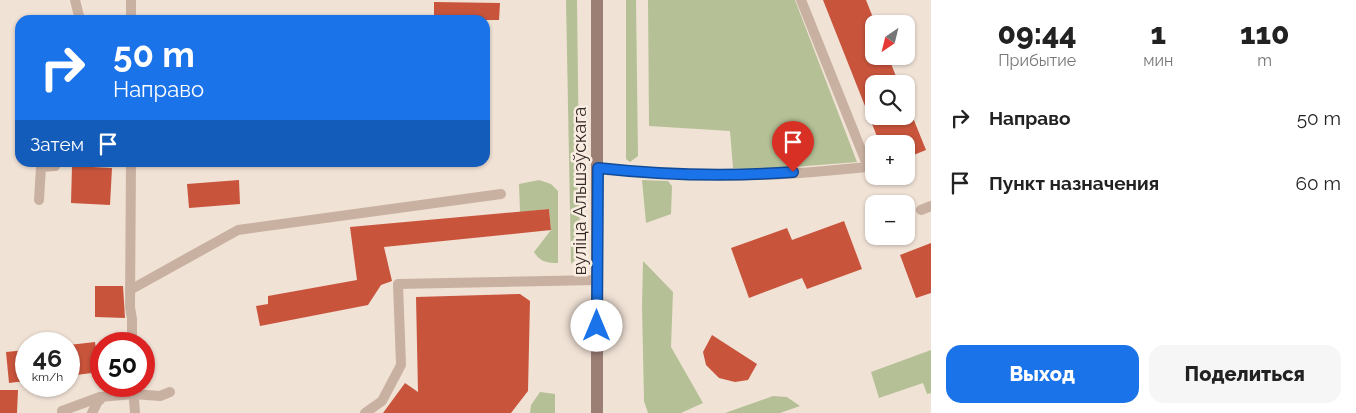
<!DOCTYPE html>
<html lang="ru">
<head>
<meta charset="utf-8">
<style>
	:root { --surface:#fff; --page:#f6f6f6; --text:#222; --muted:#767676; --accent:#1a73e8 }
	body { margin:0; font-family:Raleway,sans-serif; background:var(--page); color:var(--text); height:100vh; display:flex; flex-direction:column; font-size:19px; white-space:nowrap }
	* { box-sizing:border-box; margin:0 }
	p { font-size:16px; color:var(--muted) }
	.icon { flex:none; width:28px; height:28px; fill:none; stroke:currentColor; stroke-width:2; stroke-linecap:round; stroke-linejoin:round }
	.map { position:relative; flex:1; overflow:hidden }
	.sheet { display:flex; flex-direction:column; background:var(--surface); width:425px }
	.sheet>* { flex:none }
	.top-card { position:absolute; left:15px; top:15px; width:475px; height:152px; border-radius:15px; box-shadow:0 1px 4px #0004; background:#1a73e8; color:#fff; overflow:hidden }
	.needle { width:32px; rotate:215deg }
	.buttons { position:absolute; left:865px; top:15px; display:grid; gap:10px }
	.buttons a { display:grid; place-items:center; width:50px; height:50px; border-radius:10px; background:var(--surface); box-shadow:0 1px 4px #0004; font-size:25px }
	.speed { position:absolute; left:15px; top:332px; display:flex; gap:10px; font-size:25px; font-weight:700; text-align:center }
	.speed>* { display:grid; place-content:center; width:65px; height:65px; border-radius:50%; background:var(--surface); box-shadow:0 1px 4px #0004; line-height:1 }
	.speed small { font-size:12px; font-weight:400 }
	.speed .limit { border:8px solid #d22; background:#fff; color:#111 }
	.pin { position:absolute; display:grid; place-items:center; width:42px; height:42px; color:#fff; margin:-51px -21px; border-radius:50% 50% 50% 0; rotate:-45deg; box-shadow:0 0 5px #0007 }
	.pin .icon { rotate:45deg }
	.me { position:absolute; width:55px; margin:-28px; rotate:0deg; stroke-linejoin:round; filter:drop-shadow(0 0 4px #0008) }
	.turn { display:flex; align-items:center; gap:18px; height:105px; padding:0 15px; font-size:22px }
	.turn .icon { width:65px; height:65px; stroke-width:2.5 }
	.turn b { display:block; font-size:35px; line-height:42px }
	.then { display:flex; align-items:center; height:48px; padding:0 15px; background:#0003; gap:10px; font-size:19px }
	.eta { display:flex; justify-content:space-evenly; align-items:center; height:85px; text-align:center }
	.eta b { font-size:30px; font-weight:800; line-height:35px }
	.primary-button { display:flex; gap:10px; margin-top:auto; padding:10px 15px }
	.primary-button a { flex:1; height:58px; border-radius:15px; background:var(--accent); color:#fff; font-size:20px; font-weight:800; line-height:58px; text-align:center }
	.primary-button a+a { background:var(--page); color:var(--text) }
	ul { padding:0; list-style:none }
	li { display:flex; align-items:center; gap:15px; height:65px; padding:0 15px }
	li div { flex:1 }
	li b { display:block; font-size:19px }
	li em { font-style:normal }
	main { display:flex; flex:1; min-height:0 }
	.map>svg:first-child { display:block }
	.green { fill:#b5c096 }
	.building { fill:#c9543c }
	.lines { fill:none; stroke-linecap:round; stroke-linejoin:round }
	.service { stroke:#c9b1a2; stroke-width:10 }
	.secondary { stroke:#9c7f74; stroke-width:12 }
	.route-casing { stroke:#114b97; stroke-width:12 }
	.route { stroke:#1a73e8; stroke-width:9 }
	.labels { text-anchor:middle; stroke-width:5; stroke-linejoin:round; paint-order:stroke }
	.street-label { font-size:18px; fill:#332825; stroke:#f9ede2 }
</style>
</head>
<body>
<main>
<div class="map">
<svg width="931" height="413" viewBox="0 0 931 413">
	<rect width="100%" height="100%" fill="#f1e2d6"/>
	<g class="green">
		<path d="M566 0H577L580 243 579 256 571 264Z"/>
		<path d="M626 0H636L638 156 630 162 626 159Z"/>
		<path d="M648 0H795L857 162 757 170 733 168 730 131 649 126Z"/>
		<path d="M539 180 551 184 558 191V263C547 263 540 262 534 252L551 230 549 209 520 212 519 184Z"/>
		<path d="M642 180 668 181 672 186 671 214 646 223Z"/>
		<path d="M643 261 673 292 671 347 703 403 681 413H648L644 401 642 306Z"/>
		<path d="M931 350V393L927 394 923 383 879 398 871 372Z"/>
		<path d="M540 392 555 394V413H530L531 405Z"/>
		<path d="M773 396 787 397 800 406 780 413H725Z"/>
	</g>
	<g class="building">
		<path d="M823 0H866L874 20V56H888L899 84H874V116H906L907 103 926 150 906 158V144H880Z"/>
		<path d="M434 2 500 3 499 20H434Z"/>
		<path d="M72 166 112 168 110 205 71 203Z"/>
		<path d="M239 180 240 204 189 208 187 184Z"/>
		<path d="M549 209 551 230 384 247 392 281 381 285 368 305 260 326 256 306 268 304V296L357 280 350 227Z"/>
		<path d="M844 221 862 269 807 289 802 278 749 298 731 248 787 228 792 240Z"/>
		<path d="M931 243V293L916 298 900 255Z"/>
		<path d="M95 286H123L125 318 95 317Z"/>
		<path d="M520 294 530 301 528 391 511 413H383L405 383 418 392 416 297Z"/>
		<path d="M712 335 757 364 748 380 735 382 719 378 706 365 703 352Z"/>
		<path d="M95 342 99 372 69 376V345Z"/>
		<path d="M26 350V381L9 383 6 352Z"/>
		<path d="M0 390H18L17 413H0Z"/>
	</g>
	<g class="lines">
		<g class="service">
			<path d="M75 0 80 20"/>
			<path d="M131 20V0"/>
			<path d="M131 162 130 307 132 319V344"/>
			<path d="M598 168C649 174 702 176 754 175 792 175 830 170 868 167L801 0"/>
			<path d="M39 200 41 167 55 166 56 162"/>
			<path d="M921 210 931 206"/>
			<path d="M130 290 238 230 501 194"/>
			<path d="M133 386 135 413"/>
			<path d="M62 413V411L100 397V400"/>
			<path d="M92 413 100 397 133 394 160 396 170 392"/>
			<path d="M365 413 382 401 401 365 398 284 597 280"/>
		</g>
		<path class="secondary" d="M597 0V413"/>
	</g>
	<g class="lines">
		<g class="route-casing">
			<path id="route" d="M597 326 598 168C662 175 728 177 793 172"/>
		</g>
		<use href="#route" class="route"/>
	</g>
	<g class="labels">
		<g class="street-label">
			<text transform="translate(580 191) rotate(-90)" y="6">вуліца Альшэўскага</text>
		</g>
	</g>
</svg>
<div class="buttons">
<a><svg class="needle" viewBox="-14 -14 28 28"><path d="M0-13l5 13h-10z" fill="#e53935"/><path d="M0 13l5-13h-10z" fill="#767676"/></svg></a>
<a><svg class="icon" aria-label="search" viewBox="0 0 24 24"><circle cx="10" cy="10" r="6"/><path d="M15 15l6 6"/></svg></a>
<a>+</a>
<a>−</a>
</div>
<div class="speed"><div>46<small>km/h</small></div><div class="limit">50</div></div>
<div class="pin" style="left:793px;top:172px;background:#d93025"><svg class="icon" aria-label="arrive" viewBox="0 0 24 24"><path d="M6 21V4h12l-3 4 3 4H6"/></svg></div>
<svg class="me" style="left:597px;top:326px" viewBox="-20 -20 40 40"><circle r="19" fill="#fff"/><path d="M0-13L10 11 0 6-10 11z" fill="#1a73e8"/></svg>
<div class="top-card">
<div class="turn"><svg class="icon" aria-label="right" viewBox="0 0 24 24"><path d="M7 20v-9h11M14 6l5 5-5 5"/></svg><div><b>50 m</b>Направо</div></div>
<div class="then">Затем<svg class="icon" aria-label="arrive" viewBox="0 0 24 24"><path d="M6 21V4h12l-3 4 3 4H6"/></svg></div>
</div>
</div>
<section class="sheet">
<div class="eta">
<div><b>09:44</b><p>Прибытие</p></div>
<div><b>1</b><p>мин</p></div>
<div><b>110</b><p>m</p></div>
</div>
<ul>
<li><svg class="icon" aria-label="right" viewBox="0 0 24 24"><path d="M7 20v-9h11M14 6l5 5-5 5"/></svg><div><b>Направо</b></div><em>50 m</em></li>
<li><svg class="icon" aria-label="arrive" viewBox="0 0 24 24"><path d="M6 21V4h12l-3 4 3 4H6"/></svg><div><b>Пункт назначения</b></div><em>60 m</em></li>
</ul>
<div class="primary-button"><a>Выход</a><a>Поделиться</a></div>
</section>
</main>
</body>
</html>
